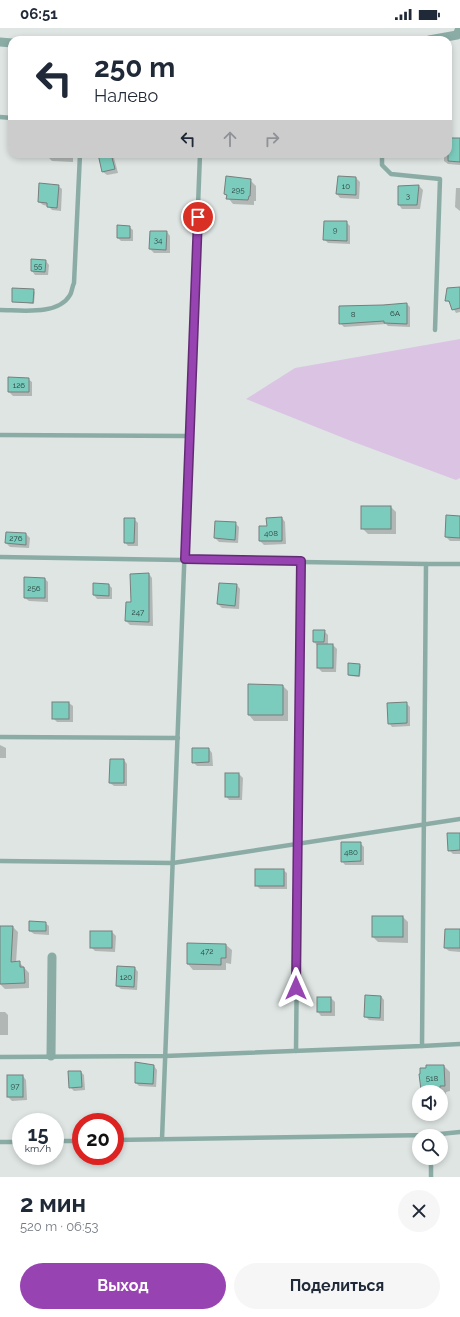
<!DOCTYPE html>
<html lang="ru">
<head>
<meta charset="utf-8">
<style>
	:root { --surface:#fff; --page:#f6f6f7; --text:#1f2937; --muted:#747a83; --accent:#9743b1 }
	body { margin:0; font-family:Raleway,sans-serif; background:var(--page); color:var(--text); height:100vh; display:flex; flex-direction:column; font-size:15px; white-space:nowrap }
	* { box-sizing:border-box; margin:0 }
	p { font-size:13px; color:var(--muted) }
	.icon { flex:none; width:22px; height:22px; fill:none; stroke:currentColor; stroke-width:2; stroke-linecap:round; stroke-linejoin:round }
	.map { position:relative; height:1149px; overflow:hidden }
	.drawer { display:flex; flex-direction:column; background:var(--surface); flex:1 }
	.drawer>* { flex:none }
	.hud { position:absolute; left:8px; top:8px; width:444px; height:122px; border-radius:12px; box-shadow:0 2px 6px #0003; background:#fff; color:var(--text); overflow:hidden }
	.fabs { position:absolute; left:412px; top:1057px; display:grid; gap:8px }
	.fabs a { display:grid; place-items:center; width:36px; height:36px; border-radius:50%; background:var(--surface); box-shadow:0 2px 6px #0003; font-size:20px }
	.speed { position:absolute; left:12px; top:1085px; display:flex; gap:8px; font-size:20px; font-weight:700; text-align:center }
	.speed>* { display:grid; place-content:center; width:52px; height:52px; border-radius:50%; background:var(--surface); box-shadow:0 2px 6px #0003; line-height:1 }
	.speed small { font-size:10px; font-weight:400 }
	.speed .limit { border:6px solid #d22; background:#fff; color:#111 }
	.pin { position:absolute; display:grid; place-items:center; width:34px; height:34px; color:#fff; margin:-17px; border:2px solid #fff; border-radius:50%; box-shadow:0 1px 4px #0007 }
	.me { position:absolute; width:44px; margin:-22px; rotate:0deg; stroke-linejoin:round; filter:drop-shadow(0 0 3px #0008) }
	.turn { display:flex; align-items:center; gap:14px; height:84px; padding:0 20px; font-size:18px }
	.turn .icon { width:52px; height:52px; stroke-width:2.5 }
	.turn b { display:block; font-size:28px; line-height:34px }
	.lanes { display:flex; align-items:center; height:38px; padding:0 20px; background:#0003; justify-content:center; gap:20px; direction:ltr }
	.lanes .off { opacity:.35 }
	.round { display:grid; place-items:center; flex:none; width:42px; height:42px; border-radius:21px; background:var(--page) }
	.head { display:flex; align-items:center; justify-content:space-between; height:68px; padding:0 20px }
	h1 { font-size:24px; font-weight:700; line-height:30px }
	.action { display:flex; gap:8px; margin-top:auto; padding:8px 20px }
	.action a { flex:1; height:46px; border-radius:24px; background:var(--accent); color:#fff; font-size:16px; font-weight:700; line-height:46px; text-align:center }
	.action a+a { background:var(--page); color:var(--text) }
	.status { display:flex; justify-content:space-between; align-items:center; height:28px; padding:0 20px; background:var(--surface); direction:ltr }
	.status svg { height:11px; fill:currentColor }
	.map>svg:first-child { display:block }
	.green { fill:#dbc3e4 }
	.shadow { fill:#0003 }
	.building { fill:#7bccbd; stroke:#787e7c }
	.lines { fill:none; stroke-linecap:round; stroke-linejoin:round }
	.lane { stroke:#8baca5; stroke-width:4.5 }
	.street { stroke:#8baca5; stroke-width:9 }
	.route-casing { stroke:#622c73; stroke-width:10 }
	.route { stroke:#9743b1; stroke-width:7 }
	.labels { text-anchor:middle; stroke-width:3; stroke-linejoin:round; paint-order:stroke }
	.number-label { font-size:8px; fill:#2e4440 }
</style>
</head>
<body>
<div class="status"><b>06:51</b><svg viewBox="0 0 49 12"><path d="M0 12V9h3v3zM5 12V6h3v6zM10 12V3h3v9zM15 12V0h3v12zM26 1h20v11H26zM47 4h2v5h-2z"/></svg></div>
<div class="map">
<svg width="460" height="1149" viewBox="0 0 460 1149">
	<rect width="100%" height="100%" fill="#dee5e3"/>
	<path class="green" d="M460 311V450L456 452 351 413 246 371 295 340Z"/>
	<g class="shadow">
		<path d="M448 111H460V137L448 136 444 133V126H448Z"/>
		<path d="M49 126H73V134L52 133 49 130Z"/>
		<path d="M99 126H113L118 145 107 147 103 144Z"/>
		<path d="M356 150 360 154 359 171 340 170 337 166Z"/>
		<path d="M250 152 256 158V173H254V177L233 176 225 166Z"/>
		<path d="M58 158 62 161 61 183 52 182 48 178 43 177 39 174Z"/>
		<path d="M419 158 423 162 420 181H402L399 177V159Z"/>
		<path d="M456 160H460V183L455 179Z"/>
		<path d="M346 194 350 198V216L328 215 324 211Z"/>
		<path d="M129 199 133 202V213H121L118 210Z"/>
		<path d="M167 204 170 208V225H154L150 221Z"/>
		<path d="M46 233 49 237 48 247H35L32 243Z"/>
		<path d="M460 260V284L456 285 451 276 446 272Z"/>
		<path d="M33 262 35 264 34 276 13 273Z"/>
		<path d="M407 276 410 279V299L388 298 386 296 344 299 340 295 383 278Z"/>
		<path d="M28 351 32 354V368H13L9 364Z"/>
		<path d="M391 479 396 484V506H368L362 500Z"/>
		<path d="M460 489V513H450L446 509Z"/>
		<path d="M282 490 285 494 286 516 264 517 260 513 268 499Z"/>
		<path d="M134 491 138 495V518H128L125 514Z"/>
		<path d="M235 495 239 499 238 515 219 514 215 510Z"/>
		<path d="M7 505 26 506 30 510 29 520 10 519 6 515Z"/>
		<path d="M149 546 152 550 153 598 130 597 126 593 132 575Z"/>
		<path d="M45 551 48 554V574L29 573 25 570Z"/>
		<path d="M109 557 112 560V571H97L94 567Z"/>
		<path d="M237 557 240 561 239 581 222 580 218 576Z"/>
		<path d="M324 603 328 607V617H333L337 621 336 644H322L318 640 317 617 314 614Z"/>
		<path d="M359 637 361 638 360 649 350 648 349 647Z"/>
		<path d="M283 658 288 663V693H254L249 687Z"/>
		<path d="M69 675 73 678V694H57L53 690Z"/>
		<path d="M406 675 410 679V698L392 699 389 695Z"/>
		<path d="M0 717 6 720V730H0Z"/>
		<path d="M209 721 212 725 213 738H197L193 734Z"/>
		<path d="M124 732 127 736V758H114L110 755Z"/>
		<path d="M239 746 243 750 242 772H229L226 768Z"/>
		<path d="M460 806V826H453L449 822Z"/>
		<path d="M360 815 364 819V837H345L342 833Z"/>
		<path d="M283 842 287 845V861H260L256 857Z"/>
		<path d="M403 889 408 894V915L378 914 373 909Z"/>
		<path d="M45 895 49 898V907L34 906 30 903Z"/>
		<path d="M0 899H13L18 904 16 935 19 934 29 945V960L5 961 0 956Z"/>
		<path d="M460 902V924L449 923 445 920Z"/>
		<path d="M112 904 116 908 115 924 95 923 91 919Z"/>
		<path d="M226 917 232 922 231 936 226 935V942H193L188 936Z"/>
		<path d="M135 940 138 944 137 962 121 961 117 958Z"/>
		<path d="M381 968 384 972V993L369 992 365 988Z"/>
		<path d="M331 970 335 974V988H321L318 984Z"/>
		<path d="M0 984H5L8 987V1007H0Z"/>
		<path d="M154 1038 157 1042 156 1059 139 1058 136 1055Z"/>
		<path d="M444 1038 450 1044V1063L446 1064V1068H441V1064H424L422 1061Z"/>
		<path d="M81 1044 84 1047 85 1062 74 1063 70 1059Z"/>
		<path d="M23 1048 26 1052 27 1072 12 1073 8 1069Z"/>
	</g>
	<g class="building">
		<path d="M448 110H460V134L448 133Z"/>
		<path d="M98 126H111L115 141 102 144Z"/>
		<path d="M226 148 251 151 250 168H249L248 172 226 171 227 167 224 166Z"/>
		<path d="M338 148 356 149V167L336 166Z"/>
		<path d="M39 155 59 157 57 180 47 179V175L38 174Z"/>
		<path d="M419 157 417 177H398V158Z"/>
		<path d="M324 193H347V213L323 212Z"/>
		<path d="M117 197 130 198V210H117Z"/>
		<path d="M150 203H167L166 222 149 221Z"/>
		<path d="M31 231 46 232 45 244 31 243Z"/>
		<path d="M460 259V280L452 282 449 273H445L447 260Z"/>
		<path d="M12 260 34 261 33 275 12 274Z"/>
		<path d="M407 275V296L384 295V293L339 296V278L383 277Z"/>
		<path d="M8 349 29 350V364H8Z"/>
		<rect x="361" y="478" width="30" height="23"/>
		<path d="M446 487 460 488V510L445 509Z"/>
		<path d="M282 489V513H259V498H267L266 490Z"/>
		<path d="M124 490H135L134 515H124Z"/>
		<path d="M215 493 236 494 235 512 214 510Z"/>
		<path d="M6 504 26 505V517L5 515Z"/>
		<path d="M149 545V594L125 593 126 574H131L130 546Z"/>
		<path d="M24 549 45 550V570H24Z"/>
		<path d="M93 555 109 556V568L93 567Z"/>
		<path d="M219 555 237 556 235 578 217 576Z"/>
		<path d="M313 602H325L324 614H313Z"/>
		<rect x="317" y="616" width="16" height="24"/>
		<path d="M348 635 360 636 359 648 348 647Z"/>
		<path d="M248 656 283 657V687H248Z"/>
		<rect x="52" y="674" width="17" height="17"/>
		<path d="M407 674V695L388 696 387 675Z"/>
		<path d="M192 720H209V734L192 735Z"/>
		<path d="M110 731H124V755H109Z"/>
		<rect x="225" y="745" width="14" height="24"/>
		<path d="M447 805H460V822L448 823Z"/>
		<path d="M341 814H361V833L341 834Z"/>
		<rect x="255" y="841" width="29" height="17"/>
		<rect x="372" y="888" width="31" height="21"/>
		<path d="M29 893 46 894V903H29Z"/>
		<path d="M0 898H13L11 934 20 933V939H24L25 955 0 956Z"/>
		<path d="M445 901H460V920H444Z"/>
		<rect x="90" y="903" width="22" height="17"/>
		<path d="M187 915 226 916V930H221V937L187 936Z"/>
		<path d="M117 938 135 939 134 959 116 958Z"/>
		<path d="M365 967 381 968 380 990 364 989Z"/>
		<rect x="317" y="969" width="14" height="15"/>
		<path d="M135 1034 154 1037 153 1056 135 1055Z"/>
		<path d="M426 1037H444L445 1058H440V1063L421 1062 419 1046H420V1040H426Z"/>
		<path d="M68 1043H81L82 1059 69 1060Z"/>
		<rect x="7" y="1047" width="16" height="22"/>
	</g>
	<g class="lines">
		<g class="lane">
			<path d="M0 89 12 90"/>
			<path d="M382 126V137L391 146 440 151 435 302"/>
			<path d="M0 282C20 282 58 288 70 267 72 264 72 259 74 255L80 126"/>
			<path d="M0 407 189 408"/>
			<path d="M0 529 426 536 422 1018 165 1028 0 1029"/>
			<path d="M426 536H460"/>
			<path d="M0 709 178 710"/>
			<path d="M0 833 173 835 460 791"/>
			<path d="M422 1018 460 1016"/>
			<path d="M296 1023 301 533"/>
			<path d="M162 1111 200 126"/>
			<path d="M115 1112 430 1107 460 1104"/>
			<path d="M55 1113H81"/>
			<path d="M0 1114H21"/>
			<path d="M431 1130V1149"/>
		</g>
		<g class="street">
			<path d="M429 12 457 7 460 0"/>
			<path d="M0 14 12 15"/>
			<path d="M51 1028 52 929"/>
		</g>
	</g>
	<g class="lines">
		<g class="route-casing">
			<path id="route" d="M198 189 185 531 301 533 296 960"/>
		</g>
		<use href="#route" class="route"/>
	</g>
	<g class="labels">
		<g class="number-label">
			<text x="346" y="161">10</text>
			<text x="238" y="165">295</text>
			<text x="408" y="171">3</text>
			<text x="335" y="205">9</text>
			<text x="158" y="215">34</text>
			<text x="38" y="241">55</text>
			<text x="395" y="288">6А</text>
			<text x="353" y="289">8</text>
			<text x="19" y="360">126</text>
			<text x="271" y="508">408</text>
			<text x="16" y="513">276</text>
			<text x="34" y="563">256</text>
			<text x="138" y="587">247</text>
			<text x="351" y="827">480</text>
			<text x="207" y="926">472</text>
			<text x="126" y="952">120</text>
			<text x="432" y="1053">518</text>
			<text x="15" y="1061">97</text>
		</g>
	</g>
</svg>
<div class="fabs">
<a><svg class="icon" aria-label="sound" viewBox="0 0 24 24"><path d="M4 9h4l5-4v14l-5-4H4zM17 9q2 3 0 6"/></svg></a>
<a><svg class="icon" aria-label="search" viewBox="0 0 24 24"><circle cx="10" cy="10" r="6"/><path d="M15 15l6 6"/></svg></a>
</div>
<div class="speed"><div>15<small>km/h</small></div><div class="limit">20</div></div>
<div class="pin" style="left:198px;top:189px;background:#d93025"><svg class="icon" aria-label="arrive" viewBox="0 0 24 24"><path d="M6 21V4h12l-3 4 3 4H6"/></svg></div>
<svg class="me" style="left:296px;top:960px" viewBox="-20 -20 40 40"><path d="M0-17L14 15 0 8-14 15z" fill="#9743b1" stroke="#fff" stroke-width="4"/></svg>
<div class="hud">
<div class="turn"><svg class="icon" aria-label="left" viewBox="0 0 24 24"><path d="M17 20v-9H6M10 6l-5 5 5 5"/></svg><div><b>250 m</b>Налево</div></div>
<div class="lanes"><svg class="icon" aria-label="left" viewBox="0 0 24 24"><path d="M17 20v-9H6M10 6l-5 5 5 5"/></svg><svg class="icon off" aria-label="ahead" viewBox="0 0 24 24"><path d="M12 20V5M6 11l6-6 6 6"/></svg><svg class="icon off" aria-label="right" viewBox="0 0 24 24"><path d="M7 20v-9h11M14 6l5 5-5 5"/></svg></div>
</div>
</div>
<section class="drawer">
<div class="head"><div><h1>2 мин</h1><p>520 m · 06:53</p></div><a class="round"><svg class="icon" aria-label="close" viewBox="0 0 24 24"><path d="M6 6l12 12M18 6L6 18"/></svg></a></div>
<div class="action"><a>Выход</a><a>Поделиться</a></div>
</section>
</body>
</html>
